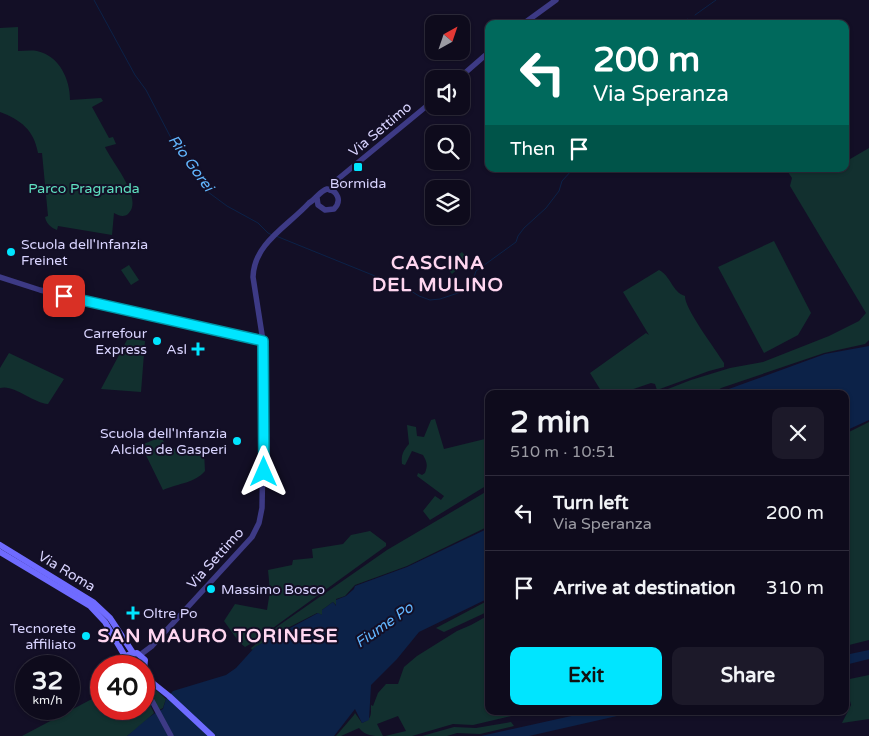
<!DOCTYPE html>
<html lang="en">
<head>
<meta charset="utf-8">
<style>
	:root { --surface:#0e0b1c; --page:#1c1929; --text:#f1f3f6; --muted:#9b9ba3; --line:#2e2b3b; --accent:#00e5ff }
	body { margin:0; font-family:"Varela Round",sans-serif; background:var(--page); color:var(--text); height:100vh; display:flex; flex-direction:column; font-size:19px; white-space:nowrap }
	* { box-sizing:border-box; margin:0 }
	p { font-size:16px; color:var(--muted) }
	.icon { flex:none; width:28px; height:28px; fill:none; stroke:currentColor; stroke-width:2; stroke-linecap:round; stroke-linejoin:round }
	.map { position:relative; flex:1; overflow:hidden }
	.drawer { position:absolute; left:485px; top:390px; width:364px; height:325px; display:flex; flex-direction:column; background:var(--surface); border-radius:10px; box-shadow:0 1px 4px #0004,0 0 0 1px var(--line) }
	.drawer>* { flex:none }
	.banner { position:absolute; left:485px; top:20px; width:364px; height:152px; border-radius:10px; box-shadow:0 1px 4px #0004,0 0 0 1px var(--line); background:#00695c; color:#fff; overflow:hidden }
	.needle { width:32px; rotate:40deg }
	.fabs { position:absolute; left:425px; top:15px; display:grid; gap:10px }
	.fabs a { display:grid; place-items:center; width:45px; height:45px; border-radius:10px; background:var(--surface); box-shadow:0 1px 4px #0004,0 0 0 1px var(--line); font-size:25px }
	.speed { position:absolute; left:15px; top:655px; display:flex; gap:10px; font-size:25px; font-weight:700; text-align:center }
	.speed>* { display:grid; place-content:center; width:65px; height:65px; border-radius:50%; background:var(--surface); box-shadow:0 1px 4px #0004,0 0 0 1px var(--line); line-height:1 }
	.speed small { font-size:12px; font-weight:400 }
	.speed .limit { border:8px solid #d22; background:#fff; color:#111 }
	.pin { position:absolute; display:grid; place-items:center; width:42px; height:42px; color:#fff; margin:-21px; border-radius:10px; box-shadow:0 2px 8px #0006 }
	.me { position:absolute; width:55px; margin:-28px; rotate:0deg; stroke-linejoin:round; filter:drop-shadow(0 0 4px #0008) }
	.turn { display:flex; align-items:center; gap:18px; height:105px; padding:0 25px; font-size:22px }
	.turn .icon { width:65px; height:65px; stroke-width:2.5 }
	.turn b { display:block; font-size:35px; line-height:42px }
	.then { display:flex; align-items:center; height:48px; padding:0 25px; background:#0003; gap:10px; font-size:19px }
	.round { display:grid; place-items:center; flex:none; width:52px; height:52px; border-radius:10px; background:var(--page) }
	.summary { display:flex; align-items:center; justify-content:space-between; height:85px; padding:0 25px }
	h1 { font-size:30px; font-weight:700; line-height:38px }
	.action { display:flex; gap:10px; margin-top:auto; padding:10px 25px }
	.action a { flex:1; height:58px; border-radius:10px; background:var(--accent); color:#111; font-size:20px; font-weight:700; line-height:58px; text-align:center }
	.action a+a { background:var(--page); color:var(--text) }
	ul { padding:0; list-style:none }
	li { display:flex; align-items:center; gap:15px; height:75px; padding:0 25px; border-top:1px solid var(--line) }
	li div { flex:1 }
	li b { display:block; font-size:19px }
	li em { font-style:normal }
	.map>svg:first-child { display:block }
	.green { fill:#12302f }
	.water { fill:#0c2248 }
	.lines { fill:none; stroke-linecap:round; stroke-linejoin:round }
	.stream { stroke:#0c2248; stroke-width:1 }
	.tertiary { stroke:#3d3a85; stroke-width:5.5 }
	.secondary { stroke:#6f6bff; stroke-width:6 }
	.route-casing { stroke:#0095a6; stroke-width:12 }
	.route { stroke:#00e5ff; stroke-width:9 }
	.poi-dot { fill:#00e5ff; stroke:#130f26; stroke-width:2 }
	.labels { text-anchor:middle; stroke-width:4; stroke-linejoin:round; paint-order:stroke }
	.street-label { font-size:14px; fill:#d9d4ff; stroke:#130f26 }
	.poi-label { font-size:14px; fill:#d9d4ff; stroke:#130f26; text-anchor:end }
	.park-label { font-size:14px; fill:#5fe0c0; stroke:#130f26 }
	.water-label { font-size:15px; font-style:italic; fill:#62b6ff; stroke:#130f26 }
	.district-label { font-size:19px; font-weight:bold; letter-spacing:1px; fill:#ffd6f0; stroke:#130f26 }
</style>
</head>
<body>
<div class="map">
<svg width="869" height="736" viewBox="0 0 869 736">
	<rect width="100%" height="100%" fill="#130f26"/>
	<g class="green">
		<path d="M18 27V51C24 51 31 50 37 51 60 56 70 80 70 100L101 98 103 101 92 107 109 138 113 137 116 144 105 147C111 161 145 200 128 214 123 218 118 215 114 213L112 235 58 226 57 230C51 228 46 223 45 217L48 216 42 153H38C34 130 21 120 0 112V28Z"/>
		<path d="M869 148V340L865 344 824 353 721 388 713 394H655L691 380 730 368 763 362 829 336 859 321 866 313 790 186 792 178 786 169H806L808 172C816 168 822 168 830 172L835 169H845V162Z"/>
		<path d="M774 241 811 313 798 335 764 353 718 267Z"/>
		<path d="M462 252 469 260 452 274 445 266Z"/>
		<path d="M129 265 139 280 131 285 121 270Z"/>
		<path d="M659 270C671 276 672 292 685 296 684 308 716 350 724 363V367L709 371 657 390 655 384 651 383 619 394H603L590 373 646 333 649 335 623 292Z"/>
		<path d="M128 338 145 341 141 392 101 389Z"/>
		<path d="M9 353 64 379 48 404C33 403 14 384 0 388V368Z"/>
		<path d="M435 419 444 449 489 438V484L430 520 423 511 435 496 441 500 444 496 417 476 418 473 422 475 425 473C428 465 427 462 423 455L412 451 405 465 402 464C401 455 403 451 409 444L407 425 416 427 417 436 424 437 431 420Z"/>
		<path d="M869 422V640L845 646V434Z"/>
		<path d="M161 437 168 449 187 448 204 452 205 471C195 483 179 483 163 490L141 445Z"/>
		<path d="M489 490V526L407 566 355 585 345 596 336 599V605L333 602 322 610V615L317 613 274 635 252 650 251 648 278 626 387 550Z"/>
		<path d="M370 531 386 543V546L277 625 261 638 245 647 239 642 224 621 235 604 267 610 270 591 268 570 292 565 293 560 313 558 312 549 343 544 351 535Z"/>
		<path d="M489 600V611L444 632 436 628Z"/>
		<path d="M489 615V711H532L473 725 453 724 412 736H385L406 731 398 716 377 724 383 736C372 736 366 736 359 728L341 736H336L354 715 355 713 362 723C372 719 371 715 371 705L373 706 378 693 386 684H398L404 667 417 656 457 631 471 625Z"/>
		<path d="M869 675V719L842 723 851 705 845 680Z"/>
		<path d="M144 679 166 699 163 708 159 710Z"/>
		<path d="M144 693 154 713 138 728 127 736H22L90 700 101 698V709H144Z"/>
		<path d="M511 722 514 726 480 734 457 733 447 736H422L454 727 476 728Z"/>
	</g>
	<g class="water">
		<path d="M869 346V420L845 431V394H715L825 354Z"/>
		<path d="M489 528V598L419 632 397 659 371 685 369 720 362 723 355 709 334 736H127C139 727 149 715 163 709L166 699 173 691 226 675 236 668 255 647 318 613 322 615V610L333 602 336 606V600L346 596 354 589 355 586 407 567Z"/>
		<path d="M869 650V659L845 665V655Z"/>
		<path d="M594 711H639L529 736H481Z"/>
	</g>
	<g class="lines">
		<g class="stream">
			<path d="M94 0 135 75 146 90 170 136 178 149 189 160 208 192 227 206 258 223 268 233 272 235"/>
			<path d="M695 15 716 0"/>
			<path d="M682 24 687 19"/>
			<path d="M276 236 375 276"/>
			<path d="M382 278 400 284 419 296 430 300 440 299 470 289 476 271 516 242 518 236 524 228 546 208 559 191 562 181 573 169"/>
		</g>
		<g class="tertiary">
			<path d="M523 24 556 0"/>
			<path d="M458 79 489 52"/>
			<path d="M330 190 338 179 434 100"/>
			<path d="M0 277 40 290 263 341"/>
			<path d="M140 655 152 646 252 537 259 523 262 508 264 392 263 341 253 277C254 243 288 226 309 203 316 199 320 191 327 189 338 191 342 201 334 209L325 210 318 205 317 198"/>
			<path d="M144 686 171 736"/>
		</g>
		<g class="secondary">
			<path d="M0 545 93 602 110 618 133 653"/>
			<path d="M0 552 90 606 105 622 126 658"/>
			<path d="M124 666V660L128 655 137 653 145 660 144 669"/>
			<path d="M144 676 169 696 212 736"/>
		</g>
	</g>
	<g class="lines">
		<g class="route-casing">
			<path id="route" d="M64 296 263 341 264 472"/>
		</g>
		<use href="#route" class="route"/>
	</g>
	<g class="poi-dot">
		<rect x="353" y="162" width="10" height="10" rx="2.5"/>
		<circle cx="11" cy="252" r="5"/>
		<circle cx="157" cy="341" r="5"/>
		<path d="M195.5 341.5h5v5h5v5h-5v5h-5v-5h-5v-5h5z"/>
		<circle cx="237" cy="441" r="5"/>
		<circle cx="211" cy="589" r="5"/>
		<path d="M130.5 605.5h5v5h5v5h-5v5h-5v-5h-5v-5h5z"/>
		<circle cx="86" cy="636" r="5"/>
	</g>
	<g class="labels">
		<g class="street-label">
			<text transform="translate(380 129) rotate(-40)" y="5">Via Settimo</text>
			<text transform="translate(215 558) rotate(-48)" y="5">Via Settimo</text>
			<text transform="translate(67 571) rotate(31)" y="5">Via Roma</text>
		</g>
		<g class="poi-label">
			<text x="358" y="188" text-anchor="middle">Bormida</text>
			<text x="21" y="249" text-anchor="start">Scuola dell'Infanzia<tspan x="21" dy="16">Freinet</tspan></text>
			<text x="147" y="338">Carrefour<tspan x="147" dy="16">Express</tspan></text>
			<text x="187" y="354">Asl</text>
			<text x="227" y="438">Scuola dell'Infanzia<tspan x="227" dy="16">Alcide de Gasperi</tspan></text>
			<text x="221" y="594" text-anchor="start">Massimo Bosco</text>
			<text x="143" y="618" text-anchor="start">Oltre Po</text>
			<text x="76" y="633">Tecnorete<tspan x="76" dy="16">affiliato</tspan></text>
		</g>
		<g class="park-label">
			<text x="84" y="193">Parco Pragranda</text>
		</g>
		<g class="water-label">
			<text transform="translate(191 163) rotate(54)" y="5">Rio Gorei</text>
			<text transform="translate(384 625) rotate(-35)" y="5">Fiume Po</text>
		</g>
		<g class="district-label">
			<text x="438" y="269">CASCINA<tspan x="438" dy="22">DEL MULINO</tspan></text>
			<text x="218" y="642">SAN MAURO TORINESE</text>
		</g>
	</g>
</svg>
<div class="fabs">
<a><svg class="needle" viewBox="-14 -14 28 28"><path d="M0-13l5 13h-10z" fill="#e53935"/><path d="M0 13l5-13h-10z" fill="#9b9ba3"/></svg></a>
<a><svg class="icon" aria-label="sound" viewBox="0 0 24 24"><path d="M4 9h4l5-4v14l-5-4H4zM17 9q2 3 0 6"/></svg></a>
<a><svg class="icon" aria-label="search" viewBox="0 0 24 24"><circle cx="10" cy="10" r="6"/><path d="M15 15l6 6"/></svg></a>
<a><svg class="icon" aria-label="layers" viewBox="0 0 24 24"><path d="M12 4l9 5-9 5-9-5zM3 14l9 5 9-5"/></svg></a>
</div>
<div class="speed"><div>32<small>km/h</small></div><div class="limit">40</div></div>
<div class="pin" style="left:64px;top:296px;background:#d93025"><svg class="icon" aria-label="arrive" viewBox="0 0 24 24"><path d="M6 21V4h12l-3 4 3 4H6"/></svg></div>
<svg class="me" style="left:264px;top:472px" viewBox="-20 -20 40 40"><path d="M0-17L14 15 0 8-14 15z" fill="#00e5ff" stroke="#fff" stroke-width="4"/></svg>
<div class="banner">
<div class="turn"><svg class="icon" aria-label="left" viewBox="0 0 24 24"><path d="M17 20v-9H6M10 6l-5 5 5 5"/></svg><div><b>200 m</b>Via Speranza</div></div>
<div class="then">Then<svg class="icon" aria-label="arrive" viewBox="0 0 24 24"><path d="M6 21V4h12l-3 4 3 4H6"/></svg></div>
</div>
<section class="drawer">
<div class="summary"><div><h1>2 min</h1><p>510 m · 10:51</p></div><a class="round"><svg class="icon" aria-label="close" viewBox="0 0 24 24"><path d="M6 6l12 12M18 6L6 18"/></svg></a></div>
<ul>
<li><svg class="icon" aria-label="left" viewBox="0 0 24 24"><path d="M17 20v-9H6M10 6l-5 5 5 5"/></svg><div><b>Turn left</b><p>Via Speranza</p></div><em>200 m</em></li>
<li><svg class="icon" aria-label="arrive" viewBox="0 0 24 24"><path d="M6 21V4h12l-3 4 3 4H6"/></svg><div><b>Arrive at destination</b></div><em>310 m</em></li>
</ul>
<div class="action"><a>Exit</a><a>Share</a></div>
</section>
</div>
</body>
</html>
